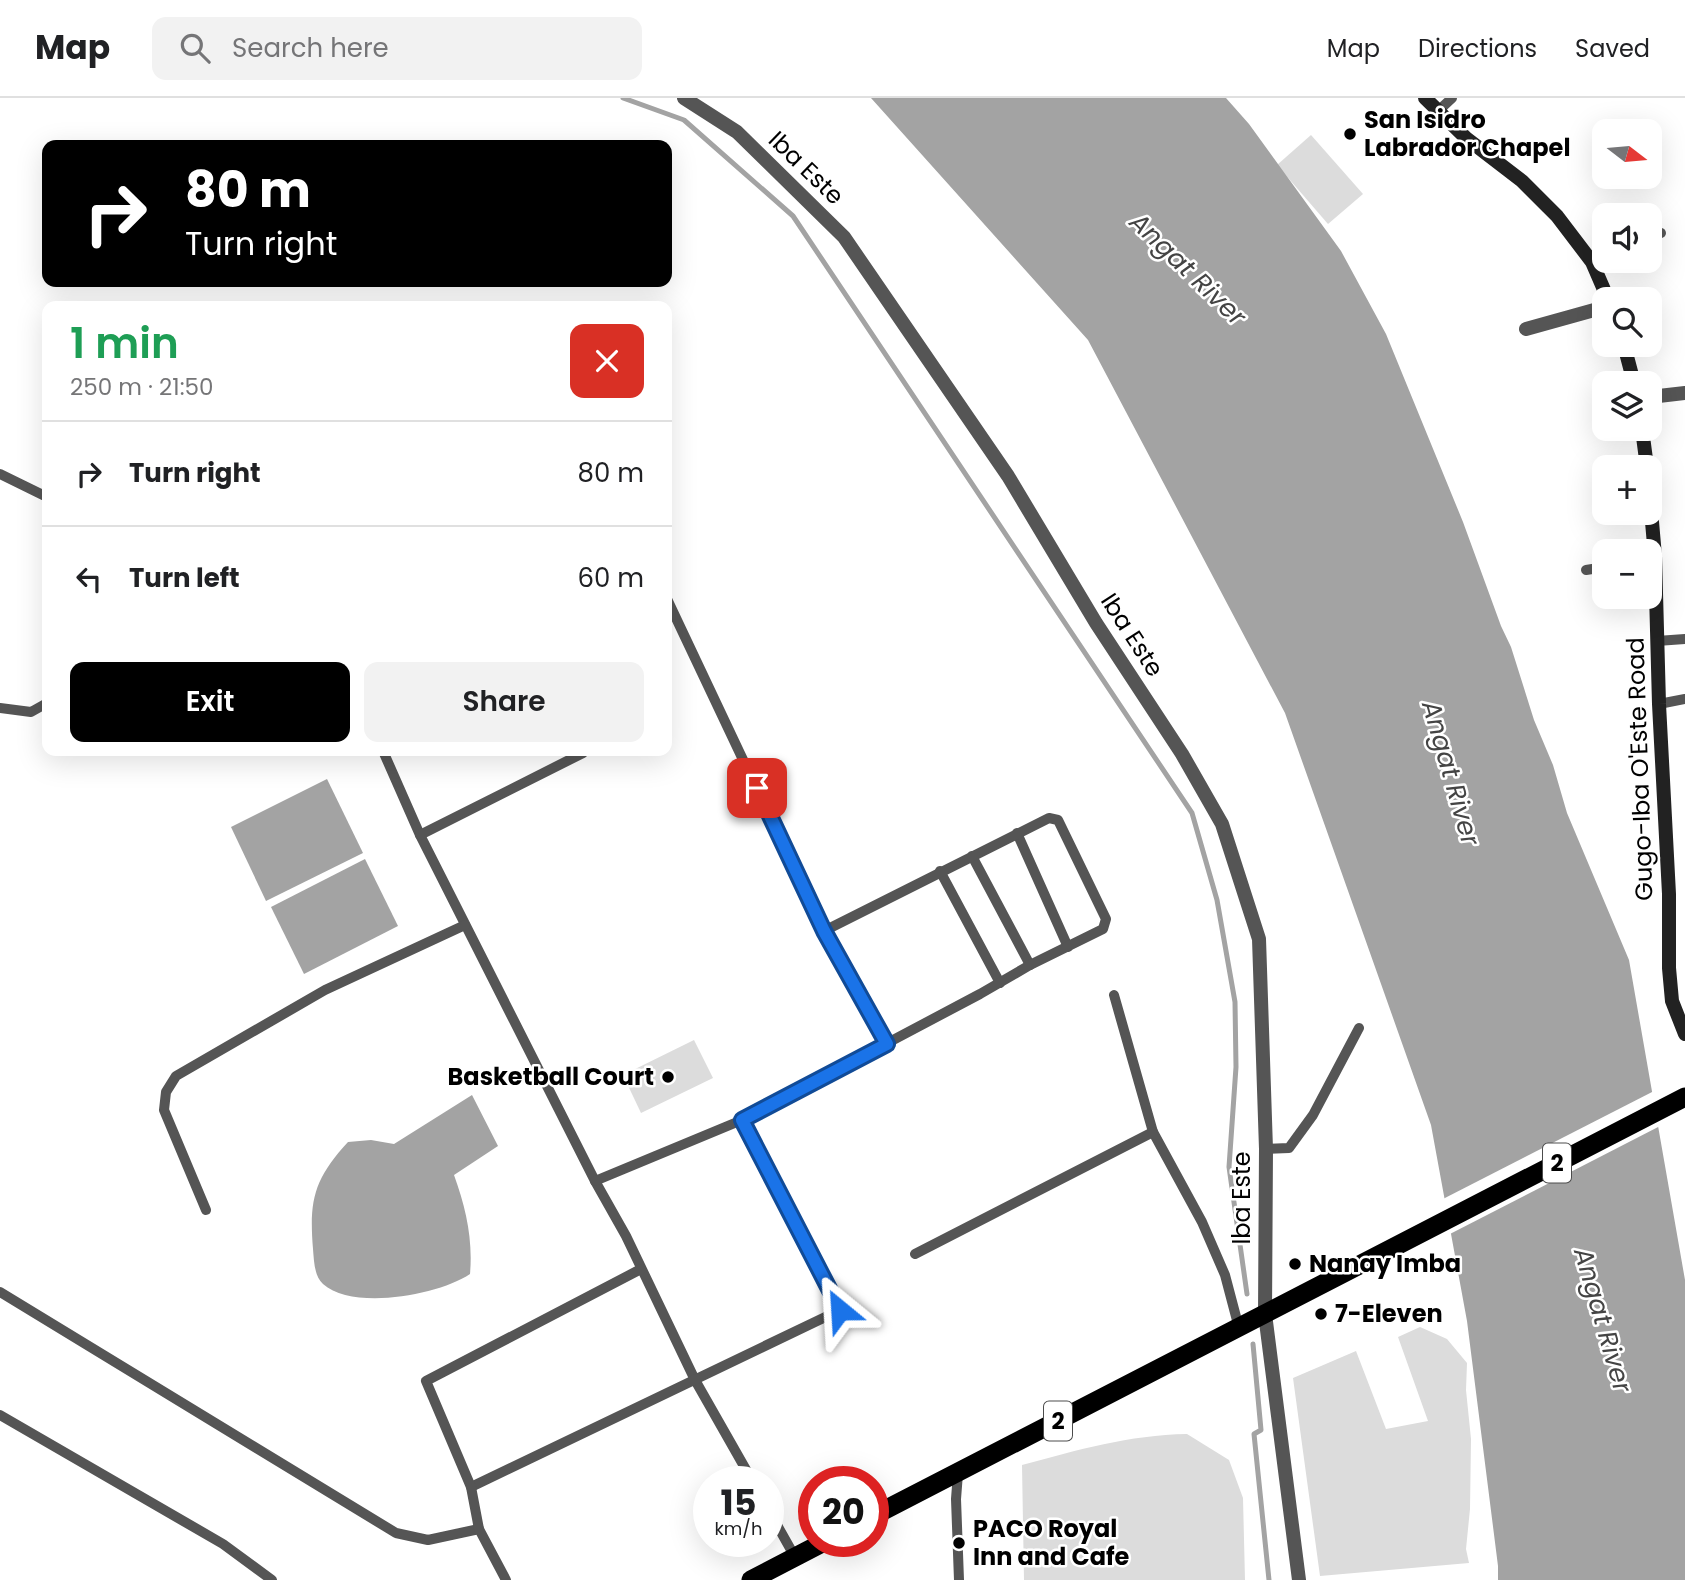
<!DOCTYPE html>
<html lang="en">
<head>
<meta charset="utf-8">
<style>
	:root { --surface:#fff; --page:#f2f2f2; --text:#202124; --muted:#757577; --line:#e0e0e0; --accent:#000 }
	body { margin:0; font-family:Poppins,sans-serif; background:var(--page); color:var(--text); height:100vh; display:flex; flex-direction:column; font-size:26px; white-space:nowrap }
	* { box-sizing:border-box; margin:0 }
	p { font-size:23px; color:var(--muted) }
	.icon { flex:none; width:38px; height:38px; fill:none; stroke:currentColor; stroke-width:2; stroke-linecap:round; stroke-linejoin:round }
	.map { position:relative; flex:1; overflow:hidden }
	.sheet { position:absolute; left:42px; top:203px; width:630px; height:455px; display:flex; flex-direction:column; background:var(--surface); border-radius:14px; box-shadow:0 7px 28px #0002 }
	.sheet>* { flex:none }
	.hud { position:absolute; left:42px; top:42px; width:630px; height:147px; border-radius:14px; box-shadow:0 7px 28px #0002; background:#000; color:#fff; overflow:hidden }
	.needle { width:46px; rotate:106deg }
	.tools { position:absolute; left:1592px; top:21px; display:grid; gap:14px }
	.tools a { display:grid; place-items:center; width:70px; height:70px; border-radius:14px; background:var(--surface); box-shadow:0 7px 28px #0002; font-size:35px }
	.speed { position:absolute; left:693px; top:1368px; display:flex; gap:14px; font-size:35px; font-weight:700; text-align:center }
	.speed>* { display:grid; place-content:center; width:91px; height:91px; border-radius:50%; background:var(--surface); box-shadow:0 7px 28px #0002; line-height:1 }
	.speed small { font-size:18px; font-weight:400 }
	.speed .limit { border:10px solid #d22; background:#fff; color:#111 }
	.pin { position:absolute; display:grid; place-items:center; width:60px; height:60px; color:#fff; margin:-30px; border-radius:14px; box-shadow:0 4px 10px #0006 }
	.me { position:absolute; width:77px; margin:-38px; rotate:333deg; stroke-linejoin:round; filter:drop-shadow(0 0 5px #0008) }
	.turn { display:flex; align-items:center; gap:24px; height:147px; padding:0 28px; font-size:32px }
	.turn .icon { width:91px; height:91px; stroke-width:2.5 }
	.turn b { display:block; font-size:49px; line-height:60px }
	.round { display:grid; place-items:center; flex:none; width:74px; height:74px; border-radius:14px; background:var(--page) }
	.head { display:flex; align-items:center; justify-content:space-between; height:119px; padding:0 28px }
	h1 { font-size:42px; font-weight:600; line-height:52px; color:#1e9e55 }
	.cta { display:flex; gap:14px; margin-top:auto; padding:14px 28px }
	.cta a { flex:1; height:80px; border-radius:14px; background:var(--accent); color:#fff; font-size:28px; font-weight:600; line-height:80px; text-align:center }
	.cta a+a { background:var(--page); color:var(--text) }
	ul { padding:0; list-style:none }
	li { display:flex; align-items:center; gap:21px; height:105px; padding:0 28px; border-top:2px solid var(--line) }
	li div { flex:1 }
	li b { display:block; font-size:26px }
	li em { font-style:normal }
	header { display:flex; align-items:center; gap:42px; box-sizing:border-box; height:98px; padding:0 35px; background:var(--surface); border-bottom:2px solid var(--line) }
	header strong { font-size:33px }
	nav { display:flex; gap:38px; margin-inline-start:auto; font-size:24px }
	.search { width:490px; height:63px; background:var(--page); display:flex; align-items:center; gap:18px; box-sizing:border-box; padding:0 24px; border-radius:14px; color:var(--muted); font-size:26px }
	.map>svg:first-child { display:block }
	.green { fill:#dcdcdc }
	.water { fill:#a3a3a3 }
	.pier { fill:#fff }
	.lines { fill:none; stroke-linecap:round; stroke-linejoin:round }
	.stream { stroke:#a3a3a3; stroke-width:5 }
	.service { stroke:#555; stroke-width:10 }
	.minor { stroke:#555; stroke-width:14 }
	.tertiary { stroke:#555; stroke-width:14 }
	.secondary { stroke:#222; stroke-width:14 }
	.trunk { stroke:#000; stroke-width:19 }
	.route-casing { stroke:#114b97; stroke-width:18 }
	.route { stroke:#1a73e8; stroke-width:12 }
	.poi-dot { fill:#000; stroke:#fff; stroke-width:2.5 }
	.labels { text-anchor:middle; stroke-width:5; stroke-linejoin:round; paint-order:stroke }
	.shield { fill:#fff; stroke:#4c4c4c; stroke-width:2 }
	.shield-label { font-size:23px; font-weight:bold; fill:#000 }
	.poi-label { font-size:24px; font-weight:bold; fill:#000; stroke:#fff; text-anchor:start }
	.street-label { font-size:24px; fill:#000; stroke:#fff }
	.water-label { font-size:26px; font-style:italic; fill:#444; stroke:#fff }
</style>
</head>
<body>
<header>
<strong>Map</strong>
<div class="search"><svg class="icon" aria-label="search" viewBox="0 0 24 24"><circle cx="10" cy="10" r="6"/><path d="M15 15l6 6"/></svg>Search here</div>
<nav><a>Map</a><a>Directions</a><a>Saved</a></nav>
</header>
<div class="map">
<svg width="1685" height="1482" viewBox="0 0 1685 1482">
	<rect width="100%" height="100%" fill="#fff"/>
	<g class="green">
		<path d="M1311 37 1363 96 1328 126 1277 67Z"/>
		<path d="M694 942 713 980 641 1015 623 977Z"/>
		<path d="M1420 1229 1447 1241 1467 1265 1466 1292 1471 1341 1470 1411 1466 1451 1469 1465 1320 1478 1293 1280 1356 1253 1386 1331 1428 1323 1398 1239Z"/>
		<path d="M1187 1336 1229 1362 1243 1400 1245 1482H1024L1022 1367C1078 1352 1129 1337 1187 1336Z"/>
	</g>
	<g class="water">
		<path d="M871 0H1226L1249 26 1341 153 1386 236 1463 424 1501 528 1511 549 1534 622 1553 667 1567 715 1629 862 1685 1182V1482H1498V1468L1467 1223 1431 1027 1285 615 1088 242Z"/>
		<path d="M327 681 363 755 266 803 231 729Z"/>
		<path d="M365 761 398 828 304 876 271 809Z"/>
		<path d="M472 997 498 1048 454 1077C466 1110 473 1141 470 1176 439 1197 353 1213 323 1186 314 1178 314 1162 313 1151 309 1102 314 1081 348 1044L371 1042 394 1046Z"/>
	</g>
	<path class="pier" d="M1656 992 1662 1027 1448 1137 1441 1102Z"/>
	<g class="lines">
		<g class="stream">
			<path d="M623 0 684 22 793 118 1192 715 1217 802 1235 904 1236 969 1229 1069 1247 1196"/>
			<path d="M1253 1246 1261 1332 1254 1336 1269 1482"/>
		</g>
		<g class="service">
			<path d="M1437 14 1452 0"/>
			<path d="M1650 140 1661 135"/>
			<path d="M1592 164 1605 159"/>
			<path d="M0 376 47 399"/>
			<path d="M1586 472 1605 469"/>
			<path d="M667 501 824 833 887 946"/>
			<path d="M1657 543 1685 541"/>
			<path d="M1659 606 1685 601"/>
			<path d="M0 610 31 614 47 605"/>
			<path d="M383 653 420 737 595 1083 626 1138 695 1282 753 1384"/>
			<path d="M1017 735 1068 849"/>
			<path d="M420 737 583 655"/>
			<path d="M972 758 1030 867"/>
			<path d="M940 773 1000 885"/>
			<path d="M1114 897 1153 1034"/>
			<path d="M742 1022 980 896 1030 867 1103 831 1106 821 1058 722 1049 720 824 833"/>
			<path d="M1266 1051 1289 1050 1313 1017 1359 930"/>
			<path d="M206 1112 164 1012 166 994 176 978 325 892 465 827"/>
			<path d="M915 1156 1153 1034 1202 1124 1225 1177 1239 1230"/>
			<path d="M0 1194 396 1435 428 1442 479 1431"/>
			<path d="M0 1317 223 1446 272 1482"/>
			<path d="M958 1375 956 1401 959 1482"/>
			<path d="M471 1389 840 1212 742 1022 595 1083"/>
			<path d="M768 1411 795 1459"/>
			<path d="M506 1482 479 1431 471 1389 426 1283 641 1171"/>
		</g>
		<g class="minor">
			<path d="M1526 231 1605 209"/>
			<path d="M1650 299 1685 295"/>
		</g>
		<path class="tertiary" d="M684 0 737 34 844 139 1008 378 1096 525 1182 656 1222 726 1259 841 1266 1051 1265 1216 1299 1482"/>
		<g class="secondary">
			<path d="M1425 0 1466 40 1522 83 1557 118 1592 164 1608 201"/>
			<path d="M1624 247 1634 285"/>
			<path d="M1642 331 1647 369"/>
			<path d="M1650 401 1655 458 1659 606 1669 796V870L1672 903 1685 936"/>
		</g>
		<g class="trunk">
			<path d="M873 1418 1685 999"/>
			<path d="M751 1482 824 1444"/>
		</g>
	</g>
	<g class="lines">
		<g class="route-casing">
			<path id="route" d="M757 690 824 833 887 946 742 1022 840 1212"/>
		</g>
		<use href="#route" class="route"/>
	</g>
	<g class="poi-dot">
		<circle cx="1350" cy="36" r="7"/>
		<circle cx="668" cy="979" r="7"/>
		<circle cx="1295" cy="1166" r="7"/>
		<circle cx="1321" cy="1216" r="7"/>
		<circle cx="959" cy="1445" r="7"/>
	</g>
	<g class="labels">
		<g class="shield">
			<rect x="1543" y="1045.5" width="28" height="39" rx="5"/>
			<rect x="1044" y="1303.5" width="28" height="39" rx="5"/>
		</g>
		<g class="shield-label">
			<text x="1557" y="1073">2</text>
			<text x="1058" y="1331">2</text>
		</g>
		<g class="poi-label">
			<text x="1364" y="30">San Isidro<tspan x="1364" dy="28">Labrador Chapel</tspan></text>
			<text x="654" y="987" text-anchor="end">Basketball Court</text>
			<text x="1309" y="1174">Nanay Imba</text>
			<text x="1335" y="1224">7-Eleven</text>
			<text x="973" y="1439">PACO Royal<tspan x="973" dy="28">Inn and Cafe</tspan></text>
		</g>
		<g class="street-label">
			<text transform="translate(806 70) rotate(44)" y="8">Iba Este</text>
			<text transform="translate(1132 537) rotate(57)" y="8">Iba Este</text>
			<text transform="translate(1640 671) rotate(-92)" y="8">Gugo-Iba O'Este Road</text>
			<text transform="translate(1242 1100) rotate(-90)" y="8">Iba Este</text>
		</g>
		<g class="water-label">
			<text transform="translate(1188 171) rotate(44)" y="9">Angat River</text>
			<text transform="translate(1451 675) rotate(74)" y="9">Angat River</text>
			<text transform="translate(1603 1222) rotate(74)" y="9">Angat River</text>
		</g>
	</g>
</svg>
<div class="tools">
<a><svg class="needle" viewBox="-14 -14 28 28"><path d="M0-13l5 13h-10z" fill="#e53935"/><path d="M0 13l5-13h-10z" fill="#757577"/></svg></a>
<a><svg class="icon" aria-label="sound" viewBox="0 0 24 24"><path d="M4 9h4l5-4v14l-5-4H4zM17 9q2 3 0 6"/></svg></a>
<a><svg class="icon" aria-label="search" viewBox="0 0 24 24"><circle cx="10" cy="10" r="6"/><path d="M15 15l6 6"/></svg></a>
<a><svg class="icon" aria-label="layers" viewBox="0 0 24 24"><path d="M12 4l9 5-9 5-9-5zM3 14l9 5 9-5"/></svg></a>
<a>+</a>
<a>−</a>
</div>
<div class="speed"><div>15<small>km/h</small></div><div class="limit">20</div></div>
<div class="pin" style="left:757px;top:690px;background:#d93025"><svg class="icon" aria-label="arrive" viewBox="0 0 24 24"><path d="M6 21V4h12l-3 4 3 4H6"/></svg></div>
<svg class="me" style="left:840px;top:1212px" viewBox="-20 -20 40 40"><path d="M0-17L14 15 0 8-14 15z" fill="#1a73e8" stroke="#fff" stroke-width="4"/></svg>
<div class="hud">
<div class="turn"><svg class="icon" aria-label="right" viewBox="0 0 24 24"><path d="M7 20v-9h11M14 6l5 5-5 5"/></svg><div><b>80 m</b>Turn right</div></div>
</div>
<section class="sheet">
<div class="head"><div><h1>1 min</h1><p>250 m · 21:50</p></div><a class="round" style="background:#d93025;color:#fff"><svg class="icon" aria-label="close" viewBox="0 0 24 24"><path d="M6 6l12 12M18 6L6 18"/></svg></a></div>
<ul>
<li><svg class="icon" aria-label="right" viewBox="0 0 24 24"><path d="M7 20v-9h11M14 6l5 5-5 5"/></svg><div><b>Turn right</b></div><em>80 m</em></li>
<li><svg class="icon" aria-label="left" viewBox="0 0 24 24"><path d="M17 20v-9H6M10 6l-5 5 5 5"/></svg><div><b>Turn left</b></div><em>60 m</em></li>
</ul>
<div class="cta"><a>Exit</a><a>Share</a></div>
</section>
</div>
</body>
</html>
